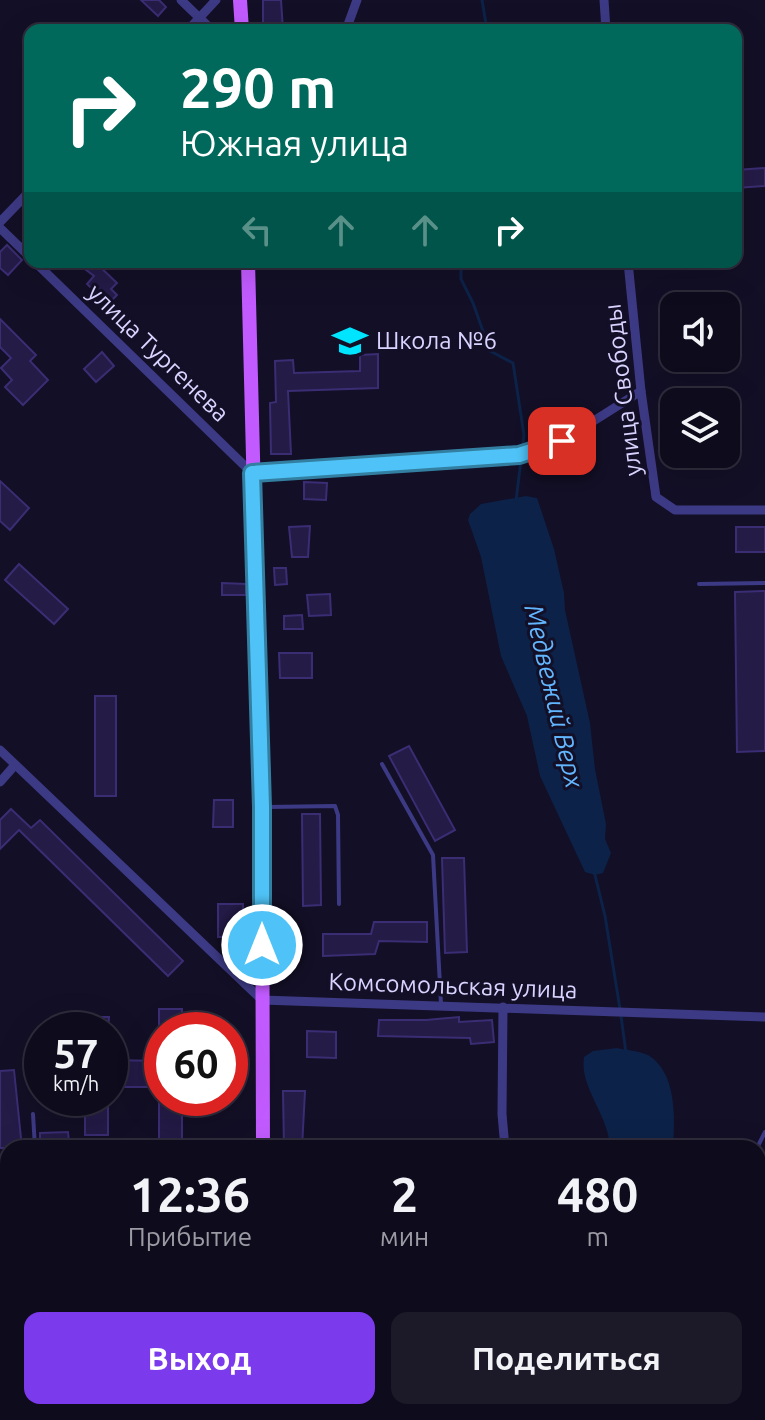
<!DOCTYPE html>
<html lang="ru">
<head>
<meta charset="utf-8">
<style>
	:root { --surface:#0e0b1c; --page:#1c1929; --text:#f1f3f6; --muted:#9b9ba3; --line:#2e2b3b; --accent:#7c3aed }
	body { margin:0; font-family:Ubuntu,sans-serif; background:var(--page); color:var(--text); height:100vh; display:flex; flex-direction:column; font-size:30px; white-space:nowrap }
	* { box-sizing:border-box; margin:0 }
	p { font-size:26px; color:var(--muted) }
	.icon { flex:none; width:44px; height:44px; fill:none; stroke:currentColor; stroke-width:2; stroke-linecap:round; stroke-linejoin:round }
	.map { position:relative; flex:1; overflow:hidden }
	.panel { position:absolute; left:0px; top:1140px; width:766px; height:280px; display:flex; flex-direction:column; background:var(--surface); border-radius:24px 24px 0 0; box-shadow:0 8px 32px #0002,0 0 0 2px var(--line) }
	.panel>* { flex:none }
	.top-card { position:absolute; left:24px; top:24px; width:718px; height:244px; border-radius:16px; box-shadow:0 8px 32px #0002,0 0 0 2px var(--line); background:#00695c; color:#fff; overflow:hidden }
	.buttons { position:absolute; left:660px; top:292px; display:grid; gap:16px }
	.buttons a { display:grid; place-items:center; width:80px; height:80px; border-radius:16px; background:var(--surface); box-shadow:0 8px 32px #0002,0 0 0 2px var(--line); font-size:40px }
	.speed { position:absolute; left:24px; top:1012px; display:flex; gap:16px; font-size:40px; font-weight:700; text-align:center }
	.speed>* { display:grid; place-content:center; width:104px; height:104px; border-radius:50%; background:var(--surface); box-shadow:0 8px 32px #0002,0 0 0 2px var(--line); line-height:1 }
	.speed small { font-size:20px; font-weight:400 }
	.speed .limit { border:12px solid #d22; background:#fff; color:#111 }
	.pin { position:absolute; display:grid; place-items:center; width:68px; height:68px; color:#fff; margin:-34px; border-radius:16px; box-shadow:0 4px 12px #0006 }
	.me { position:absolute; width:88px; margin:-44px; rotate:0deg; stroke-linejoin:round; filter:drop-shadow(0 0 6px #0008) }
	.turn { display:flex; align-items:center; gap:28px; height:168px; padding:0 24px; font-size:36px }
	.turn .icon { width:104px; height:104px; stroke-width:2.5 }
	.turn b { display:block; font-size:56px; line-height:68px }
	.lanes { display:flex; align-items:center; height:76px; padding:0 24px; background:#0003; justify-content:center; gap:40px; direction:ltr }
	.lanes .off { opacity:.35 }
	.eta { display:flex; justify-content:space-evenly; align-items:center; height:136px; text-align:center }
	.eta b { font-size:48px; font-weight:700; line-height:56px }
	.primary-button { display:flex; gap:16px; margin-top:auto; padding:16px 24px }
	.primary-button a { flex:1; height:92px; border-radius:16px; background:var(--accent); color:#fff; font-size:32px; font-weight:700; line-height:92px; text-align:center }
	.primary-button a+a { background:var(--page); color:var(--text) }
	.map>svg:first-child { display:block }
	.water { fill:#0c2248 }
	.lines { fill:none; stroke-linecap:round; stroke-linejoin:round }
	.stream { stroke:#0c2248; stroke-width:3 }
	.building { fill:#241b47; stroke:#3b2d73; stroke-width:2 }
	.path { stroke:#2fb8b0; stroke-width:2; stroke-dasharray:4 6; stroke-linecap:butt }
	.service { stroke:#3d3a85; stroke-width:4 }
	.minor { stroke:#3d3a85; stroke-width:9 }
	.primary { stroke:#c25bff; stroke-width:14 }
	.route-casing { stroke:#337fa1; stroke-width:20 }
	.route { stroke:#4fc3f7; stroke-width:14 }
	.labels { text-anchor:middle; stroke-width:6; stroke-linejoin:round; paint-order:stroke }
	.poi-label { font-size:24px; fill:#d9d4ff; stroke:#130f26; text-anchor:start }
	.street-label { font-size:24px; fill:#d9d4ff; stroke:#130f26 }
	.water-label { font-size:26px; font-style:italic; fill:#62b6ff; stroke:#130f26 }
</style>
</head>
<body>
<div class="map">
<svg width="765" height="1420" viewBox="0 0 765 1420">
	<rect width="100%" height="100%" fill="#130f26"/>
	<g class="water">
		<path d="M526 496 537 498 554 549 564 593 565 610 590 723 595 769 606 824 605 839 611 853 603 873 595 875 585 872 540 776 527 716 501 656 481 557 468 520 470 514 481 504Z"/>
		<path d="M617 1048C626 1050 639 1051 648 1055 677 1072 675 1119 673 1148H610C609 1115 579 1087 584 1057L593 1051Z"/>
	</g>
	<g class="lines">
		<g class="stream">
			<path d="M482 0 487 30"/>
			<path d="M461 262V279L473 303 490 351 513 363 524 435 516 501"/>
			<path d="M594 871 605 916 620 1009"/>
			<path d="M621 1016 626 1053"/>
			<path d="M650 1412 656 1420"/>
		</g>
	</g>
	<g class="building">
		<path d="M141 0H159L166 7 158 16Z"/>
		<path d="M263 0H281L283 30H263Z"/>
		<path d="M765 168V186L736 188V170Z"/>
		<path d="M7 245 22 260 8 275 0 268V252Z"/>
		<path d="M91 262H95L117 283 111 289 117 295 108 304 87 284 94 276 85 269Z"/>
		<path d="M0 319 36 355 30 361 48 380 23 405 5 387 12 380 1 368 11 358 0 347Z"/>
		<path d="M102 352 114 366 96 382 84 369Z"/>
		<path d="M378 354V388L288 391 291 454H271L270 403 276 402 275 361 293 360 294 373 360 371V355Z"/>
		<path d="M0 481 29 508 10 530 0 521Z"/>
		<path d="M304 482 327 483 326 500 304 499Z"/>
		<path d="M310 526 308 557H292L289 527Z"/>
		<rect x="736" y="527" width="29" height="25"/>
		<path d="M19 564 68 609 54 624 5 580Z"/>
		<path d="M274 568H286L287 584 275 585Z"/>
		<path d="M222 583 246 584V595H222Z"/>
		<path d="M765 591V751L737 752 735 592Z"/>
		<path d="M330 594 331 615 309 616 307 595Z"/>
		<path d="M302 615 303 629H284V616Z"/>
		<path d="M279 653H312V678H280Z"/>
		<rect x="95" y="696" width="21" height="100"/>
		<path d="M409 746 455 830 435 841 389 756Z"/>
		<path d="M214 800H233V827H213Z"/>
		<path d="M11 809 31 828 40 820 183 961 168 976 19 830 0 849V820Z"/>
		<path d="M302 814H320L321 905 303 906Z"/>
		<path d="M442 858H464L467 952 445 953Z"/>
		<rect x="218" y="904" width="25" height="33"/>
		<path d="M374 922H427V942L379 941 375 954 323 956V934H371Z"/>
		<rect x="159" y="1009" width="23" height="21"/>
		<path d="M85 1017H109L108 1030H85Z"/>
		<path d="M459 1017V1022L492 1020 494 1042 471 1044 470 1038 378 1036 379 1020H426Z"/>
		<path d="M307 1031 336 1032V1058L307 1057Z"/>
		<path d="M110 1060 162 1061V1087H110Z"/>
		<path d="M14 1070 22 1148H0V1071Z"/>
		<path d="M283 1091H305L302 1148H284Z"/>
		<rect x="85" y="1098" width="23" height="37"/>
		<rect x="159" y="1098" width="23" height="42"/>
		<path d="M68 1132 69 1143 40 1144V1133Z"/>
	</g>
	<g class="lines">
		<path class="path" d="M629 1420 632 1412"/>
		<g class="service">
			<path d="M699 584 765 583"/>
			<path d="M382 764 433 855 441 1004"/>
			<path d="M267 807 335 806 338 815 339 904"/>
			<path d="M33 1114 35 1148"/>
			<path d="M757 1148 765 1132"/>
			<path d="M758 1298 765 1284"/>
			<path d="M758 1407 764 1420"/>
			<path d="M395 1412 396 1420"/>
			<path d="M440 1412 442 1420"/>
			<path d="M574 1420V1412"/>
		</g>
		<g class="minor">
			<path d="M181 0 212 30"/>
			<path d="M604 0 606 30"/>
			<path d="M188 30 216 0"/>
			<path d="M346 30 357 0"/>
			<path d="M0 222 30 191"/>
			<path d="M0 228 30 257"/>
			<path d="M35 262 252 473 519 455 562 441 641 391"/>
			<path d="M628 262 641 391 656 497 675 510H765"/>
			<path d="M0 750 262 1000 765 1017"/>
			<path d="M0 782 15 765"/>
			<path d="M503 1007 502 1114 505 1148"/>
			<path d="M0 1290 8 1289"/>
		</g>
		<g class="primary">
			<path d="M240 0 242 30"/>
			<path d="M248 262 262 807 263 1148"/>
			<path d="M182 1420 186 1412"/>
		</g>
	</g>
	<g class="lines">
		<g class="route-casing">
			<path id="route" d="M262 945V807L252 473 519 455 562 441"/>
		</g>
		<use href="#route" class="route"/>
	</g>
	<defs>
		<g id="school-bare" transform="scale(2.76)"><path d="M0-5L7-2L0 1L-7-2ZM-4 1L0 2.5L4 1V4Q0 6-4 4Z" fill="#00e5ff" stroke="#130f26" stroke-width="2.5" paint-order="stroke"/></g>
	</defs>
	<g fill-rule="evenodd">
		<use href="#school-bare" x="350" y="341"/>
	</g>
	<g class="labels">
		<g class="poi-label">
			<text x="376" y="349">Школа №6</text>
		</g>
		<g class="street-label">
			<text transform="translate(158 353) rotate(44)" y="8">улица Тургенева</text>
			<text transform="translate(623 390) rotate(-97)" y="8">улица Свободы</text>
			<text transform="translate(453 986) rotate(2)" y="8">Комсомольская улица</text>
		</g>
		<g class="water-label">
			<text transform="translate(554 696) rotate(77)" y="9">Медвежий Верх</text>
		</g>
	</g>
</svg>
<div class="buttons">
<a><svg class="icon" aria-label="sound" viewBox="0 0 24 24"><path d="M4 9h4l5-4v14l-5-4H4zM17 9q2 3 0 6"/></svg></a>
<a><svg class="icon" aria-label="layers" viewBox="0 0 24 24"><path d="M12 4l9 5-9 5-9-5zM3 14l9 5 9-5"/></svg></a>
</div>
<div class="speed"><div>57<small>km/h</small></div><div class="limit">60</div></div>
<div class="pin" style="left:562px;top:441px;background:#d93025"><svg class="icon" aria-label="arrive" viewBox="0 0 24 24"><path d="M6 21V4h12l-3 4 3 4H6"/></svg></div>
<svg class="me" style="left:262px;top:945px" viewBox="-20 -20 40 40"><circle r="17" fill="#4fc3f7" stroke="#fff" stroke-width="3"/><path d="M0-11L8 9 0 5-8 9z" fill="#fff"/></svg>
<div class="top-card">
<div class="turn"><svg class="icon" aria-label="right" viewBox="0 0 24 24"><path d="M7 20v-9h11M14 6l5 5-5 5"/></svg><div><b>290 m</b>Южная улица</div></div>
<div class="lanes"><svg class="icon off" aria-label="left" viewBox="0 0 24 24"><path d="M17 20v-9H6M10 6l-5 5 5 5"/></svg><svg class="icon off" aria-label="ahead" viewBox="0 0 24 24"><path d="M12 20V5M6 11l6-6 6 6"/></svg><svg class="icon off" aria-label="ahead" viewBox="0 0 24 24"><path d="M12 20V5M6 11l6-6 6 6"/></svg><svg class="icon" aria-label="right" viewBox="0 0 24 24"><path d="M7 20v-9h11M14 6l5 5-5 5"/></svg></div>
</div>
<section class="panel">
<div class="eta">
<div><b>12:36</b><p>Прибытие</p></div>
<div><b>2</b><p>мин</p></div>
<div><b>480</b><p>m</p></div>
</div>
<div class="primary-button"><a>Выход</a><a>Поделиться</a></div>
</section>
</div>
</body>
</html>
